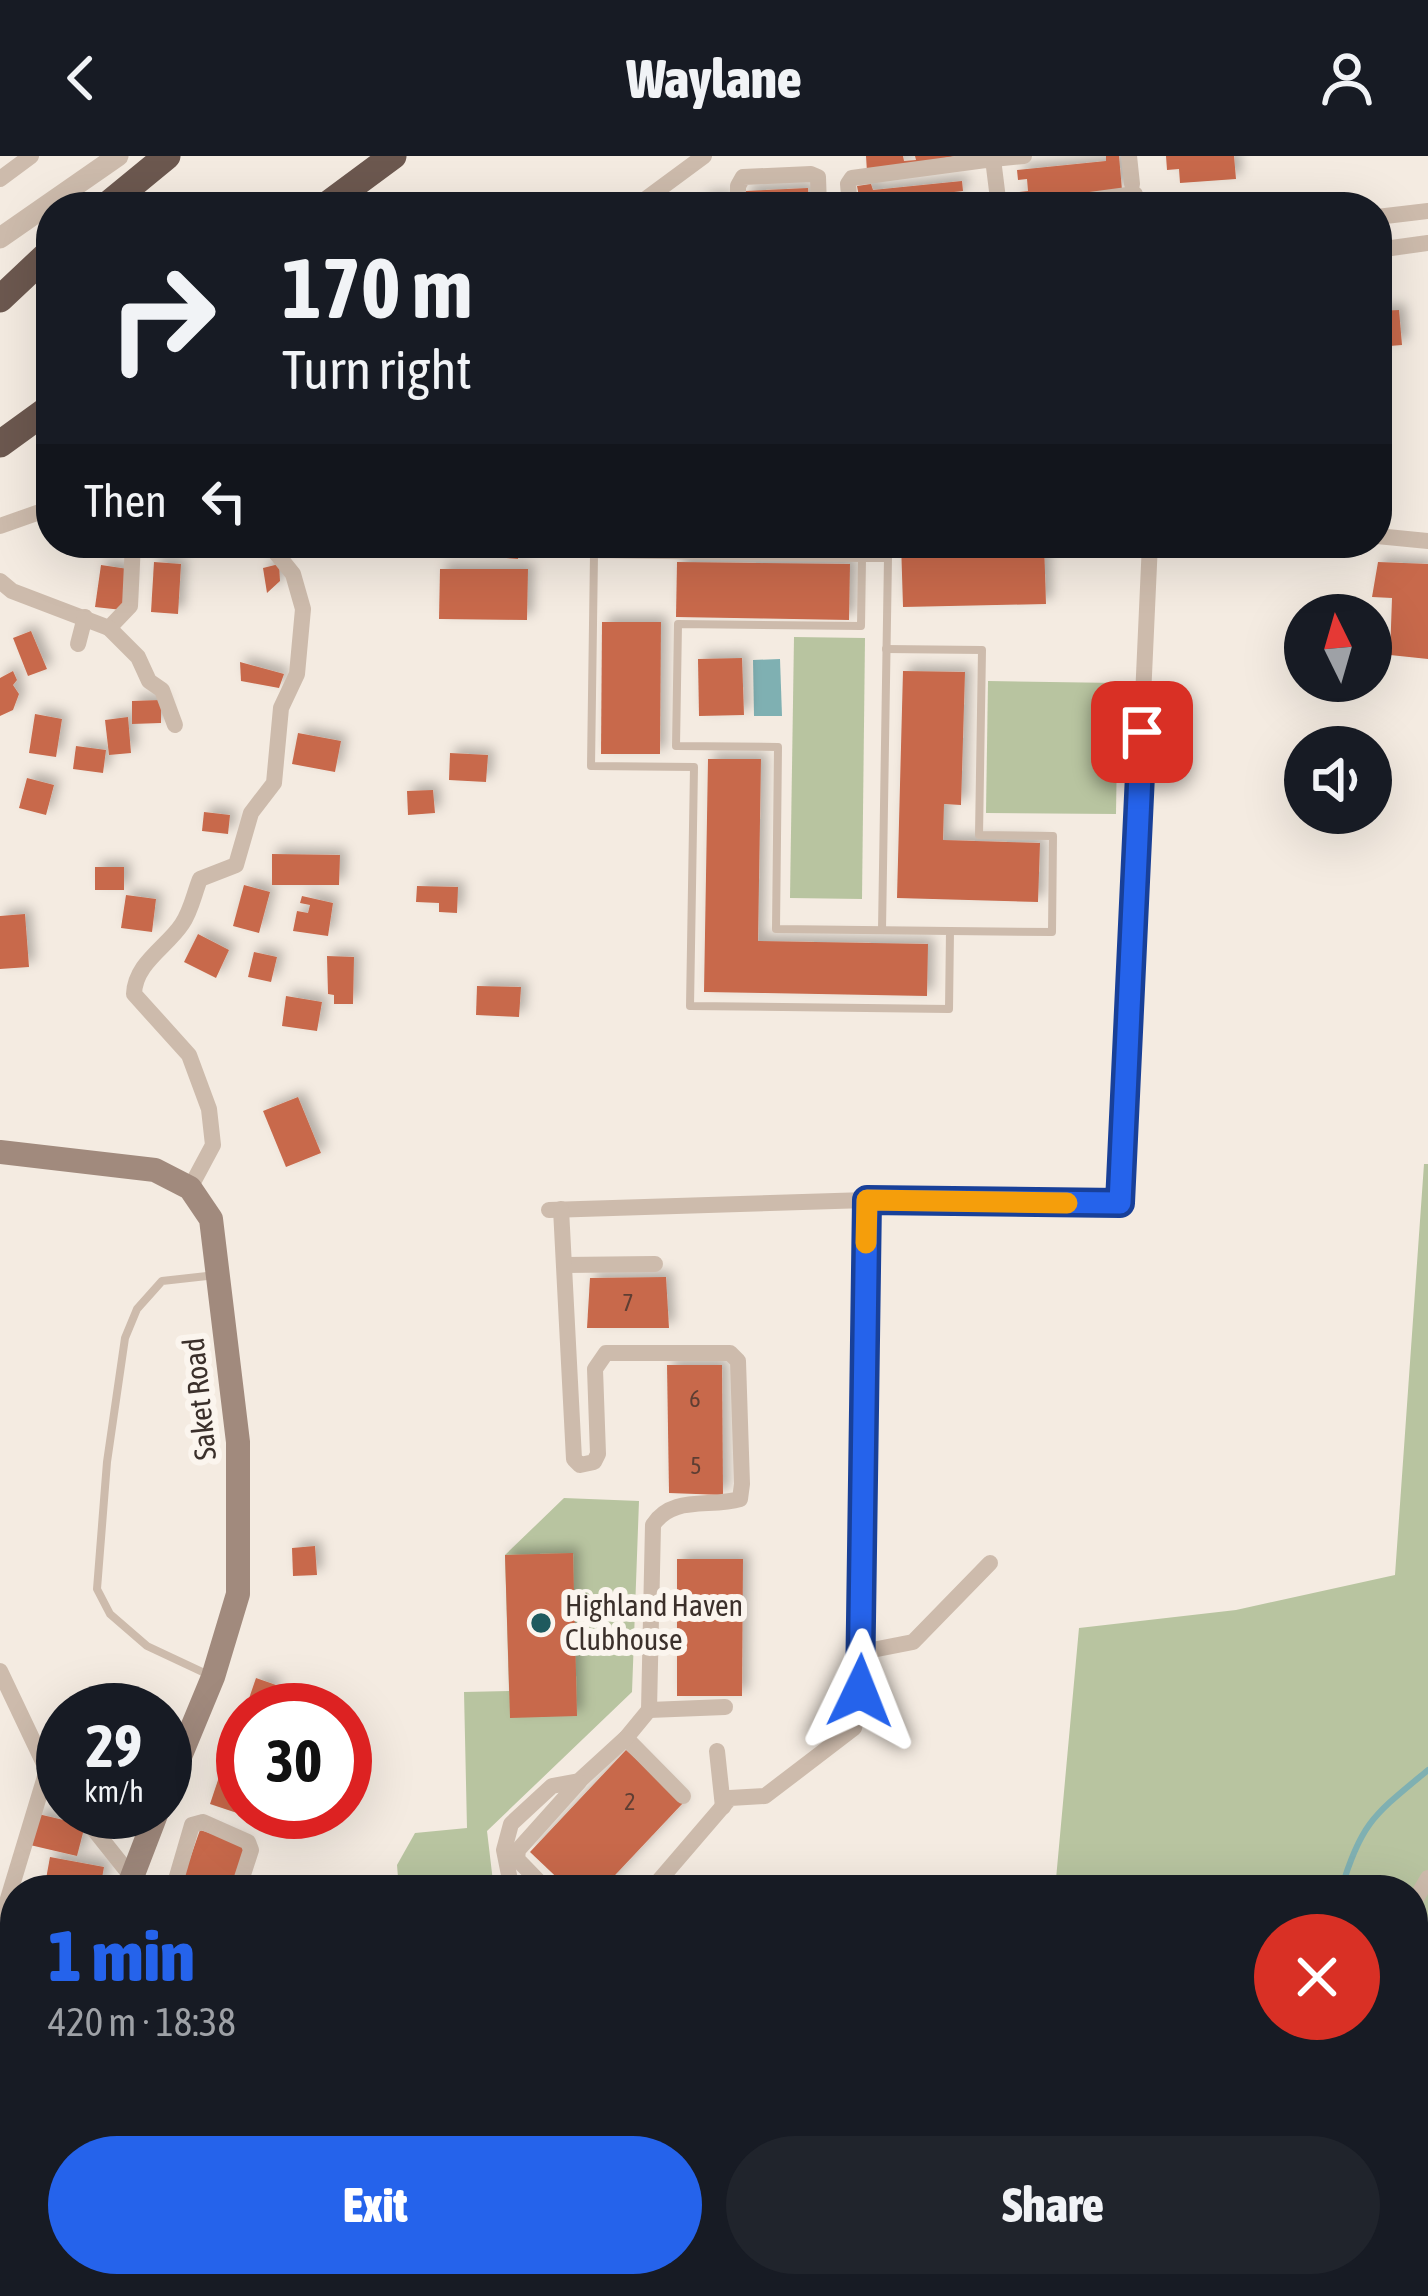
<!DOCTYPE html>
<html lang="en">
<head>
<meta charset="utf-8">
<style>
	:root { --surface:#171b24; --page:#20242c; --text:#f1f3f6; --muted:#9ea1a6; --accent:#2563eb }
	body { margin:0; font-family:"Asap Condensed",sans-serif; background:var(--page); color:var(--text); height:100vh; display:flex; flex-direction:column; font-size:45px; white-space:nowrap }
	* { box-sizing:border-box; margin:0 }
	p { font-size:39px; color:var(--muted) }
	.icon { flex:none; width:66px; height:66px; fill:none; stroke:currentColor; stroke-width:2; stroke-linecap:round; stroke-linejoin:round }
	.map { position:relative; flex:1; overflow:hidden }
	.side { position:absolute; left:0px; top:1719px; width:1428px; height:423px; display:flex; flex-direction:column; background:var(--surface); border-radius:48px 48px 0 0; box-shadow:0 12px 48px #0002 }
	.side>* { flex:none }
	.guide { position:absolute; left:36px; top:36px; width:1356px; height:366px; border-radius:48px; box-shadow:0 12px 48px #0002; background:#171b24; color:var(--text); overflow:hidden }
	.needle { width:78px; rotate:355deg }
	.buttons { position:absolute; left:1284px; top:438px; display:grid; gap:24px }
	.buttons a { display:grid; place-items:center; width:108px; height:108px; border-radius:50%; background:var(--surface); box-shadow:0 12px 48px #0002; font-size:60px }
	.speed { position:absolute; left:36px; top:1527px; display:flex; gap:24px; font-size:60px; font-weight:700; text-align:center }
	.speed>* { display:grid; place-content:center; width:156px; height:156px; border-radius:50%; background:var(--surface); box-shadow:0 12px 48px #0002; line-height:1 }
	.speed small { font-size:30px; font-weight:400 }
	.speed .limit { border:18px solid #d22; background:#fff; color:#111 }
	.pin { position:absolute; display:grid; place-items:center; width:102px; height:102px; color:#fff; margin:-51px; border-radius:24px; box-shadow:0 6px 18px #0006 }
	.me { position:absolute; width:132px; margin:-66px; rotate:2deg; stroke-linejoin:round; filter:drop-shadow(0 0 9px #0008) }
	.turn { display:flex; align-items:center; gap:42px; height:252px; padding:0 48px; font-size:54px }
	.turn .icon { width:156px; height:156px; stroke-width:2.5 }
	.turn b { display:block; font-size:84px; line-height:102px }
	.then { display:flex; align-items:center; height:114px; padding:0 48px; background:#0003; gap:24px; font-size:45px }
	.round { display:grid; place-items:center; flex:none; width:126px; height:126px; border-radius:63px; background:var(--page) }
	.summary { display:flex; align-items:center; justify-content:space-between; height:204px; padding:0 48px }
	h1 { font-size:72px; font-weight:800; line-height:90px; color:var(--accent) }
	.primary-button { display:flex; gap:24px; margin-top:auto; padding:24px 48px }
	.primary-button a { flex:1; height:138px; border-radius:72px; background:var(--accent); color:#fff; font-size:48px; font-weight:800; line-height:138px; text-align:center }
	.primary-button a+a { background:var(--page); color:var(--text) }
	header { display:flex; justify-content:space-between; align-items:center; height:156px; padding:0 48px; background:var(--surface); font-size:54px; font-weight:800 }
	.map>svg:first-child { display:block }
	.green { fill:#b8c4a0 }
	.water { fill:#7fb0b2 }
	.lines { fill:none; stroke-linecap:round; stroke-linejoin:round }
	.stream { stroke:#7fb0b2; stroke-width:6 }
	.building { fill:#c8694b; filter:url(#shadow) }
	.service { stroke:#cdbbac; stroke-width:8 }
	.minor { stroke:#cdbbac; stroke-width:16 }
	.tertiary { stroke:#cdbbac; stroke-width:21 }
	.secondary { stroke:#a18a7d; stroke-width:24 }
	.trunk { stroke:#6c584f; stroke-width:27 }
	.route-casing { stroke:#184099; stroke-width:30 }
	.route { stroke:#2563eb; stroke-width:21 }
	.slow { stroke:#f59e0b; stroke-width:21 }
	.poi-dot { fill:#1f5a5e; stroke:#fbf5ee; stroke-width:4.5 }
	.labels { text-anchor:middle; stroke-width:12; stroke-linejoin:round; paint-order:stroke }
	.number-label { font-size:24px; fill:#5e3e33 }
	.street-label { font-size:30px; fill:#3b302b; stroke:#fbf5ee }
	.poi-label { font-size:30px; fill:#3b302b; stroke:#fbf5ee; text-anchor:start }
</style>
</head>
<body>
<header><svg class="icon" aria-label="back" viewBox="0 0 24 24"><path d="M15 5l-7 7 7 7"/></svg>Waylane<svg class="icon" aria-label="person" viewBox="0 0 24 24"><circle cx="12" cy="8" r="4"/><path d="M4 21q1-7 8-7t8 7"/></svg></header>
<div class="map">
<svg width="1428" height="2140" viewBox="0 0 1428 2140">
	<defs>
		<filter id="shadow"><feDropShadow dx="6" dy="-6" stdDeviation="6" flood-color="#0004"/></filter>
	</defs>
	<rect width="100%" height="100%" fill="#f4ebe1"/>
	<g class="green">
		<path d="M794 481 865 482 862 743 790 742Z"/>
		<path d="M988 525 1118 527 1116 658 986 657Z"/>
		<path d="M1424 1008H1428V2140H1209L1204 2127H1413V1734H1055L1079 1472 1236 1454 1395 1419Z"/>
		<path d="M564 1342 639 1345 632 1536 487 1675 494 1734H399L397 1709 415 1677 467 1672 464 1536 509 1535 505 1399Z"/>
		<path d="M719 2127H1200L1196 2140H715Z"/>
	</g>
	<path class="water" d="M780 503 782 560H754L753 504Z"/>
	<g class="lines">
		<g class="stream">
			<path d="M1341 1734C1361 1666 1375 1658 1428 1614"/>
			<path d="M937 2140 938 2127"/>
		</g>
	</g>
	<g class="building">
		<path d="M866 0H903L904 5 916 4 915 0H956L867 16Z"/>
		<path d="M1106 0H1119L1122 34 1020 44 1019 36 1028 35 1027 23 1018 24 1017 14 1106 5Z"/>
		<path d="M1166 0H1234L1236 23 1180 27 1179 13 1167 14Z"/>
		<path d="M962 25 963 35 954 36 955 51H861L857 30 871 28 873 34Z"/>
		<path d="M808 32 809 51H746L745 35Z"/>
		<path d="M727 41V51H703L702 42Z"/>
		<path d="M1399 154 1402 189 1377 191V155Z"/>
		<path d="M470 387H519L518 403 469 399Z"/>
		<path d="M901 387H1044L1046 448 903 451Z"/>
		<path d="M154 406 181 408 178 458 151 456Z"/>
		<path d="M677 406 850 408 849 464 676 461Z"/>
		<path d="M1378 406 1428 408V503L1390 499 1392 442 1372 441Z"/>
		<path d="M279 408 280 425 267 437 263 412Z"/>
		<path d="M101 409 128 413 122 454 95 451Z"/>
		<path d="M440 413H528L527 464 439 463Z"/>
		<path d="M602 466H661L660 598H601Z"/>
		<path d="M31 475 47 513 28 520 13 482Z"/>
		<path d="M742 502 744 559 699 560 698 503Z"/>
		<path d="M240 506 284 518 279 532 241 525Z"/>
		<path d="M13 515 17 524 13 529 19 538 13 554 0 560V522Z"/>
		<path d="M903 515 965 516 961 649 944 648 943 684 1040 687 1038 746 897 742Z"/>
		<path d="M161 544V567L132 568V545Z"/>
		<path d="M35 558 62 563 56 601 29 597Z"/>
		<path d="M128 561 131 597 109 599 105 564Z"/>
		<path d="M298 577 341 585 335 616 292 608Z"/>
		<path d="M76 590 106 594 103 617 73 613Z"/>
		<path d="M450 597 488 599 486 626 449 624Z"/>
		<path d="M708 603H761L758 785 928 788 927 840 704 836Z"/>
		<path d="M27 622 54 629 46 659 19 652Z"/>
		<path d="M433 634 435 657 408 659 407 635Z"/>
		<path d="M204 656 230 659 228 678 202 675Z"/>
		<path d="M272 698 340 699 339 729H272Z"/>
		<rect x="95" y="711" width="29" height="23"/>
		<path d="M244 729 270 736 259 777 233 770Z"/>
		<path d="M417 730 458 731 457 757 439 756V747L416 746Z"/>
		<path d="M126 739 156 743 152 776 121 772Z"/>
		<path d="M302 740 333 747 328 780 293 775 297 755 308 757 310 749 300 747Z"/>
		<path d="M25 758 29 811 0 813V760Z"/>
		<path d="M198 778 229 794 216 822 184 806Z"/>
		<path d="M254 796 277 801 271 826 248 821Z"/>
		<path d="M327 800 354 801 353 848H334V839L328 838Z"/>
		<path d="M477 830 521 831 519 861 476 859Z"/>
		<path d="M286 840 322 846 317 875 282 870Z"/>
		<path d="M298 941 321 997 286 1011 263 955Z"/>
		<path d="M666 1121 669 1172H587L590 1122Z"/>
		<path d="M667 1209H722L723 1339 669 1337Z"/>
		<path d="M315 1390 317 1419 293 1420 292 1392Z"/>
		<path d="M573 1397 577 1560 510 1562 505 1399Z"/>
		<path d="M677 1403H743L742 1540H677Z"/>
		<path d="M256 1522 276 1529 268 1554H245Z"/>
		<path d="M626 1594 683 1647 601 1734H570L530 1696Z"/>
		<path d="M227 1597 243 1602V1659L210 1648Z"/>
		<path d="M38 1658 85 1669 77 1700 30 1689Z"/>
		<path d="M200 1674 246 1689 231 1734H179Z"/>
		<path d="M50 1701 104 1711 100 1733 46 1723Z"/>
	</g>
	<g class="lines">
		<g class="service">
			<path d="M881 387 888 402 882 774"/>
			<path d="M862 402 861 470 678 468 676 590 778 591 776 773 950 775 949 853 690 850 694 611 591 610 594 398 862 402H888"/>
			<path d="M886 493 982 494 979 679 1053 680 1052 776 950 775"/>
			<path d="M211 1520 147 1490 110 1458 97 1433 107 1306 125 1182 137 1153 162 1125 216 1119"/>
		</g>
		<g class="minor">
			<path d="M1129 0 1132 28"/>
			<path d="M993 3 1024 0"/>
			<path d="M0 23 31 0"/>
			<path d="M635 51 704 0"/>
			<path d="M738 51V30L743 21 811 18 818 21 819 51"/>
			<path d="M850 51 848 28 852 22 993 3 999 51"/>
			<path d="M1038 51 1135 38"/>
			<path d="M1377 61 1428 55"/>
			<path d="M1377 94 1428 87"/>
			<path d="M0 370 51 352"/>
			<path d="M1377 380 1428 385"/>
			<path d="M0 425 12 435 109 472 130 450 133 387"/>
			<path d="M109 472 138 501 149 525 162 534 175 569"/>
			<path d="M78 488 85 461"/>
			<path d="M190 1032 213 989 209 953 189 899 134 838C135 807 167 791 182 768 191 755 194 738 200 723L236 709 251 657 274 627 281 552 297 518 303 453 293 418 268 387"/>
			<path d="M549 1054 867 1044"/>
			<path d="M565 1109 655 1108"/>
			<path d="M862 1496 913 1486 990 1407"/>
			<path d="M0 1515 47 1614 63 1634"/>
			<path d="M649 1554 725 1551"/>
			<path d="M626 1582 683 1640"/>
			<path d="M717 1595 723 1651"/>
			<path d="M80 1656 131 1720"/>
			<path d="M173 1734 192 1669 203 1666 248 1686 251 1694 238 1734"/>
			<path d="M512 1734 504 1694 511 1668 552 1630 579 1625 626 1582 649 1554 653 1369C672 1339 710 1352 740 1343L742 1328 738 1205 730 1197H606L595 1213 598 1298 594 1306 580 1309 574 1303 561 1053"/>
			<path d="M547 1734 517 1703 518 1694 579 1626"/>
			<path d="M651 1734 730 1642 765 1640 854 1572 859 1553 862 1496 867 1044 1120 1047 1150 387"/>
			<path d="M1413 1748 1428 1722"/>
			<path d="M0 1769 47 1614"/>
			<path d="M0 1822 15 1842"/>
			<path d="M0 1974 15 1977"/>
			<path d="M184 2140 196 2127"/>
			<path d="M250 2140 263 2127"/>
			<path d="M364 2140 367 2127"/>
			<path d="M1237 2140 1242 2127"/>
		</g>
		<path class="tertiary" d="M0 82 118 0"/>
		<g class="secondary">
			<path d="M0 996 155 1014 190 1032 211 1063 238 1286V1438L213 1521 165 1637"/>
			<path d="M127 1734 157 1656"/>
			<path d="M109 2127 119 2140"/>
		</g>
		<g class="trunk">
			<path d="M105 51 167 0"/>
			<path d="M324 51 393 0"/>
			<path d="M0 143 51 95"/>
			<path d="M0 288 51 251"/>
		</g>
	</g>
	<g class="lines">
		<g class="route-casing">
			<path id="route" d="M860 1535 867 1044 1120 1047 1142 576"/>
		</g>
		<use href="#route" class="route"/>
		<path class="slow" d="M866 1087 867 1044 1067 1047"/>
	</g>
	<circle class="poi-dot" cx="541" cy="1467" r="12"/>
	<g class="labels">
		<g class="number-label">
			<text x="628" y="1155">7</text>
			<text x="695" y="1251">6</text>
			<text x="696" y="1318">5</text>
			<text x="630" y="1654">2</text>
		</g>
		<g class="street-label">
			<text transform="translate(200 1243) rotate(-96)" y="10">Saket Road</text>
		</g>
		<g class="poi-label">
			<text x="565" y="1460">Highland Haven<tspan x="565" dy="34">Clubhouse</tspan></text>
		</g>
	</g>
</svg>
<div class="buttons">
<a><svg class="needle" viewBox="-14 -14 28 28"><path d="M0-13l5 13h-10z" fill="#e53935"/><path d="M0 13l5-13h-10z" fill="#9ea1a6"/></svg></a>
<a><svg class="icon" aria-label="sound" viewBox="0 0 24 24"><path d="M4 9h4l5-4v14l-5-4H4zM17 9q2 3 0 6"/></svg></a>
</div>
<div class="speed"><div>29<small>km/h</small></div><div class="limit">30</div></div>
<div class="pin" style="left:1142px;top:576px;background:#d93025"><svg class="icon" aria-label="arrive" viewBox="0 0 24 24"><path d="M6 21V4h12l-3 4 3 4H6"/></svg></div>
<svg class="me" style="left:860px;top:1535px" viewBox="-20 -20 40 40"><path d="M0-17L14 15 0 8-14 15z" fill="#2563eb" stroke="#fff" stroke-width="4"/></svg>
<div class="guide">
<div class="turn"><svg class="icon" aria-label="right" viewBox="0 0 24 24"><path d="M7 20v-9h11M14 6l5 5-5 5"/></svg><div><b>170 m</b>Turn right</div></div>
<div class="then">Then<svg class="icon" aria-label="left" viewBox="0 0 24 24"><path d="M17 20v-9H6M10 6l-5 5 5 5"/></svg></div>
</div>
<section class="side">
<div class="summary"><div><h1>1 min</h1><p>420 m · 18:38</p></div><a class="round" style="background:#d93025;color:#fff"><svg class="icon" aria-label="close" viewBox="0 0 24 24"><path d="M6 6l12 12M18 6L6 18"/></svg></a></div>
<div class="primary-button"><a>Exit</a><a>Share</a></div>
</section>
</div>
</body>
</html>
